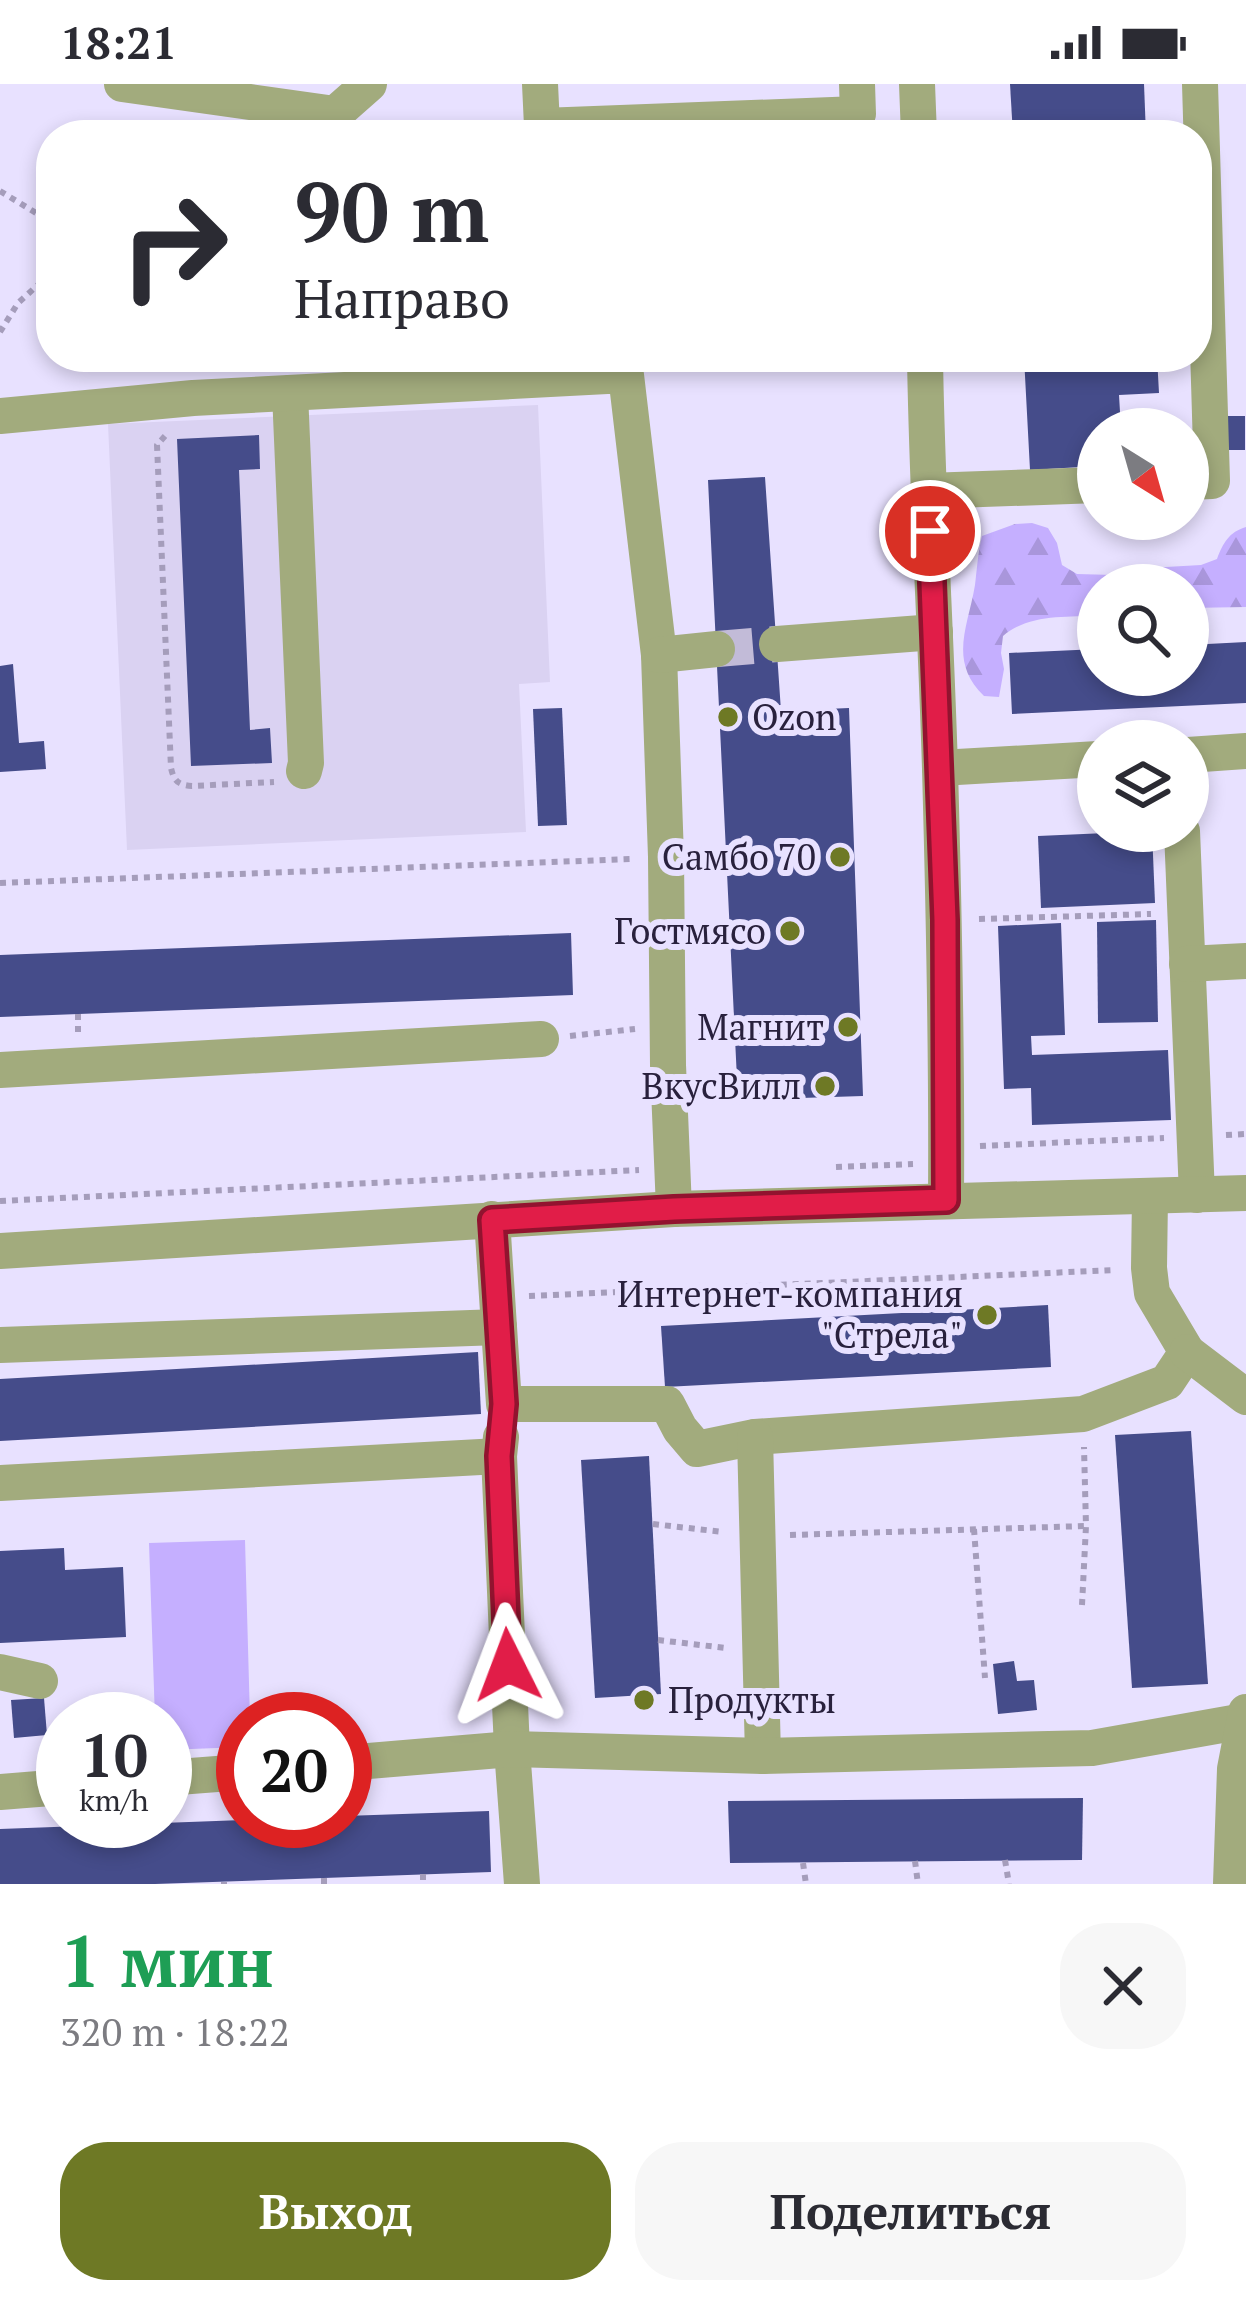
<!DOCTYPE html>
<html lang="ru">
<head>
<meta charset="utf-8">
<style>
	:root { --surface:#fff; --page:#f7f7f7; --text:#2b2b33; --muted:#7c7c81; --accent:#6e7925 }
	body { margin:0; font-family:"PT Serif",serif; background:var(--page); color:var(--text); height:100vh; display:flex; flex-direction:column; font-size:45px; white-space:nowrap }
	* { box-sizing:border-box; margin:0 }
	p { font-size:39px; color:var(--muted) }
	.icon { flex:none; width:66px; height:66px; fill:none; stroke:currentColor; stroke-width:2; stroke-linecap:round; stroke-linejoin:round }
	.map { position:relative; height:1800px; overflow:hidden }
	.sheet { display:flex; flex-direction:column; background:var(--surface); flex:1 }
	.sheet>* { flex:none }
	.guide { position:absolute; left:36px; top:36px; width:1176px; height:252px; border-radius:48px; box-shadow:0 6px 18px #0003; background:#fff; color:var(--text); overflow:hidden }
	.needle { width:78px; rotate:143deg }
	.tools { position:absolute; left:1077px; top:324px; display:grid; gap:24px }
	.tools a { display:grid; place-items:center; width:132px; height:132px; border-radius:50%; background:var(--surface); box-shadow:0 6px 18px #0003; font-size:60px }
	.speed { position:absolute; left:36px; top:1608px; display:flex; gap:24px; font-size:60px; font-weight:700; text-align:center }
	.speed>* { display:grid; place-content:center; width:156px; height:156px; border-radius:50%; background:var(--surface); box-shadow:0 6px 18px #0003; line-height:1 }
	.speed small { font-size:30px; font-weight:400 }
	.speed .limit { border:18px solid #d22; background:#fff; color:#111 }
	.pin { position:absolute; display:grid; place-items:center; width:102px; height:102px; color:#fff; margin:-51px; border:6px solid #fff; border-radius:50%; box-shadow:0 3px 12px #0007 }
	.me { position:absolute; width:132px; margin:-66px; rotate:357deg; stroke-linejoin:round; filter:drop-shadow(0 0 9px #0008) }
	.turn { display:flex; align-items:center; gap:42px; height:252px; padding:0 60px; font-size:54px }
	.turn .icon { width:156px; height:156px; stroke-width:2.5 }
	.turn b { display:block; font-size:84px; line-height:102px }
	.round { display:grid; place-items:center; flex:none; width:126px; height:126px; border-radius:48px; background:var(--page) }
	.headline { display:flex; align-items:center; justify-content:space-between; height:204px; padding:0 60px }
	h1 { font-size:72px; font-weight:700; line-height:90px; color:#1e9e55 }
	.button { display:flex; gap:24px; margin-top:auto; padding:24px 60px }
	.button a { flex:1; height:138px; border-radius:48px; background:var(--accent); color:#fff; font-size:48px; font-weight:700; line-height:138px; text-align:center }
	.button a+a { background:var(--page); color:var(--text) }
	.status { display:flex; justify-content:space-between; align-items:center; height:84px; padding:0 60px; background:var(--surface); direction:ltr }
	.status svg { height:33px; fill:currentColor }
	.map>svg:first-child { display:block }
	.built { fill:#dad2f2 }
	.grass { fill:#c5afff }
	.forest { fill:url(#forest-firs) }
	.building { fill:#454c8a }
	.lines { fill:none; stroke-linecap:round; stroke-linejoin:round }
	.minor-tunnel { stroke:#c2bbd8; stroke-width:36; stroke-dasharray:36 18; stroke-linecap:butt }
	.path { stroke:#a59dbb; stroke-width:6; stroke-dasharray:6 6; stroke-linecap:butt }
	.minor { stroke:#a2ab7d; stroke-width:36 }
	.route-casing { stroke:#92132f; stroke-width:30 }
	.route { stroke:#e11d48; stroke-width:21 }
	.poi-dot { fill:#6e7925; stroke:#e8e1ff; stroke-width:4.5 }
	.labels { text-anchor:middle; stroke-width:12; stroke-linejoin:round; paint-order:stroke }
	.poi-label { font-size:36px; fill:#29213d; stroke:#e8e1ff; text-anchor:end }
</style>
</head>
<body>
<div class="status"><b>18:21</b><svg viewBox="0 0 49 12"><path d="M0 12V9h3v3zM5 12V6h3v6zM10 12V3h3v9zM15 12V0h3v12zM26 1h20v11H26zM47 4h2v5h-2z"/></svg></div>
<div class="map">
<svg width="1246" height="1800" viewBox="0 0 1246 1800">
	<defs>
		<pattern id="forest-firs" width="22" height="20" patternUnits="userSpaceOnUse" patternTransform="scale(3)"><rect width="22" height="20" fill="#c5afff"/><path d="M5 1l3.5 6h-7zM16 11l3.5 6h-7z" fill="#a996db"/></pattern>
	</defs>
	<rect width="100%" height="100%" fill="#e8e1ff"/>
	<path class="built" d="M538 321 550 598 519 600 526 748 127 766 108 340Z"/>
	<path class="grass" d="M245 1456 250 1635H243V1663L165 1666V1635H155L149 1459Z"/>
	<path class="forest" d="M1032 439 1048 444 1057 459 1062 481 1077 490 1114 491 1148 484 1201 481 1217 475C1223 459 1229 448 1246 443V523L1188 524V501H1098V532C1065 533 1029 530 1003 552L1001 569 1004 585 999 613 984 612C948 577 968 543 975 501 977 485 978 468 982 452L1015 440Z"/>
	<g class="building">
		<path d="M1010 0H1144L1146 51H1013Z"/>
		<path d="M1024 273H1157L1159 309 1119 311 1121 345H1098V382L1030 386Z"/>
		<rect x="1222" y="332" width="23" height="34"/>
		<path d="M259 351 260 385 239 386 250 646 270 644 272 679 191 682 177 355Z"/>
		<path d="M765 393 781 627 849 624 863 1012 738 1016 708 396Z"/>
		<path d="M1246 558V619L1012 630 1009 569 1098 565V591H1188V561Z"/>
		<path d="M13 580 19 659 44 657 46 685 0 688V582Z"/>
		<path d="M562 624 567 741 538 742 533 625Z"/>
		<path d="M1152 747 1155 819 1041 824 1038 752Z"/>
		<path d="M1156 836 1158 938 1098 939 1097 838Z"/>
		<path d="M1061 839 1065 951 1031 952 1032 971 1168 966 1171 1036 1032 1041 1031 1004 1004 1005 998 842Z"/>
		<path d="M571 849 573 911 0 933V871Z"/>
		<path d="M1048 1221 1051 1283 665 1303 661 1242Z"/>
		<path d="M478 1268 481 1330 0 1357V1295Z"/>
		<path d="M1191 1347 1208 1600 1132 1604 1115 1351Z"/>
		<path d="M649 1372 661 1610 595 1614 581 1376Z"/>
		<path d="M64 1464 65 1486 123 1483 126 1553 0 1559V1467Z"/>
		<path d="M1014 1577 1017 1597 1034 1596 1037 1626 998 1630 993 1580Z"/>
		<path d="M44 1614 47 1651 14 1654 11 1616Z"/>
		<path d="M1083 1714 1082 1776 730 1779 728 1717Z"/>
		<path d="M489 1727 491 1788 155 1800H0V1745L243 1736 345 1737V1732Z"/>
	</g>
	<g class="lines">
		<path class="minor-tunnel" d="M717 565 777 560"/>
		<g class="path">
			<path d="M0 107 51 138"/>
			<path d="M0 248 18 219 51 189"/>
			<path d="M165 352 157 361 171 684C174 697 178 701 192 702L274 698"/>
			<path d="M0 799 632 775"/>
			<path d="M979 835 1151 830"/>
			<path d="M78 930V951"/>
			<path d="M570 952 635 945"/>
			<path d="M1226 1051 1246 1050"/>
			<path d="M980 1062 1164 1054"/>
			<path d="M836 1083 913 1080"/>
			<path d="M0 1117 639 1086"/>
			<path d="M529 1212 1116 1186"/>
			<path d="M653 1440 723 1448"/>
			<path d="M974 1445 985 1594"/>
			<path d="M790 1451 1086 1442"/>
			<path d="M1082 1521 1086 1442 1084 1363"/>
			<path d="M658 1556 726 1564"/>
			<path d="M1005 1776 1009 1800"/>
			<path d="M915 1777 918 1800"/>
			<path d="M803 1779 806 1800"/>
			<path d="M423 1790V1800"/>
			<path d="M324 1794V1800"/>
			<path d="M224 1798V1800"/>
		</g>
		<g class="minor">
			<path d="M122 0 335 30 369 0"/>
			<path d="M540 0 542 42 858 30 857 0"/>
			<path d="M917 0 919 51"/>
			<path d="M925 273C927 411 936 548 940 685 944 829 947 972 946 1116"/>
			<path d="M290 309 306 679 304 687"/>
			<path d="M0 332 193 314 626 291 659 571 666 773 668 981 674 1125"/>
			<path d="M1188 398 1212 397 1200 0"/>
			<path d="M927 407 1098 401"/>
			<path d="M777 560 935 548"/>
			<path d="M659 571 717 565"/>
			<path d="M1188 671 1246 667"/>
			<path d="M940 684 1098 675"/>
			<path d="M1182 747 1197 1111"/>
			<path d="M1187 880 1246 877"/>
			<path d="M0 986 541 955"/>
			<path d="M492 1135 504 1320H667L680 1345 697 1365 755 1353 1083 1330 1167 1298 1187 1268 1152 1209 1149 1184 1150 1113"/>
			<path d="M0 1167 674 1125 1246 1109"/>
			<path d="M0 1261 499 1243"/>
			<path d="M1187 1268 1246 1313"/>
			<path d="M501 1353 499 1372 512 1665 522 1800"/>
			<path d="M755 1353 763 1672"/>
			<path d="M0 1399 499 1372"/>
			<path d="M0 1588 40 1597"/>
			<path d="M345 1679 512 1665 763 1672 1092 1664 1244 1637"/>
			<path d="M165 1694 243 1688"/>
			<path d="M0 1708 63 1703"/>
			<path d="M1231 1800 1235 1685 1246 1628"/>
		</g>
	</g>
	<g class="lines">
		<g class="route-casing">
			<path id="route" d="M508 1581 499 1372 504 1320 492 1136 674 1125 946 1116 945 836 930 447"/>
		</g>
		<use href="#route" class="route"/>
	</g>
	<g class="poi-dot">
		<circle cx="728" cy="633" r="12"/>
		<circle cx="840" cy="773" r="12"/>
		<circle cx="790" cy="847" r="12"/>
		<circle cx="848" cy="943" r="12"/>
		<circle cx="825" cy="1002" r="12"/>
		<circle cx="987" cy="1231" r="12"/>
		<circle cx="644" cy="1616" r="12"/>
	</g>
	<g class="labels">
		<g class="poi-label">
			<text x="752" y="646" text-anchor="start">Ozon</text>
			<text x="816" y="786">Самбо 70</text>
			<text x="766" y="860">Гостмясо</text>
			<text x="824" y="956">Магнит</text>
			<text x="801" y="1015">ВкусВилл</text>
			<text x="963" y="1223">Интернет-компания<tspan x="963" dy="41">"Стрела"</tspan></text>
			<text x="668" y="1629" text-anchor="start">Продукты</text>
		</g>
	</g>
</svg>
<div class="tools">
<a><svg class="needle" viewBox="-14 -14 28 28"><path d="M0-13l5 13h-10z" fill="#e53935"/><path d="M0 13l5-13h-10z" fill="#7c7c81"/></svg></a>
<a><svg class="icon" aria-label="search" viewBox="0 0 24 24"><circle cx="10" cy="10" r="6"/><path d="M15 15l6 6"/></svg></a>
<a><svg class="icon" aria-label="layers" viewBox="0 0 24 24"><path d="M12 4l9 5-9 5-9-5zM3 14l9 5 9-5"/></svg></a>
</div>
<div class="speed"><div>10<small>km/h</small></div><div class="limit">20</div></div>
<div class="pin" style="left:930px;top:447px;background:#d93025"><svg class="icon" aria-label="arrive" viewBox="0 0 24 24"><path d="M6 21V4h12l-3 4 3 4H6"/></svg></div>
<svg class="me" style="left:508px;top:1581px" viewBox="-20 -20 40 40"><path d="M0-17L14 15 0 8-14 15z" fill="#e11d48" stroke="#fff" stroke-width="4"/></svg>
<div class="guide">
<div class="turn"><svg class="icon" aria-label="right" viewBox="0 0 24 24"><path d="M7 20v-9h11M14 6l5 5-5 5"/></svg><div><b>90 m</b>Направо</div></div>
</div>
</div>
<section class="sheet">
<div class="headline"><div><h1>1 мин</h1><p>320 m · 18:22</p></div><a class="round"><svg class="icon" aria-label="close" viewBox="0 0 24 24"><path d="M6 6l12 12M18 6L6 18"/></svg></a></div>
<div class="button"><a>Выход</a><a>Поделиться</a></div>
</section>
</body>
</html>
